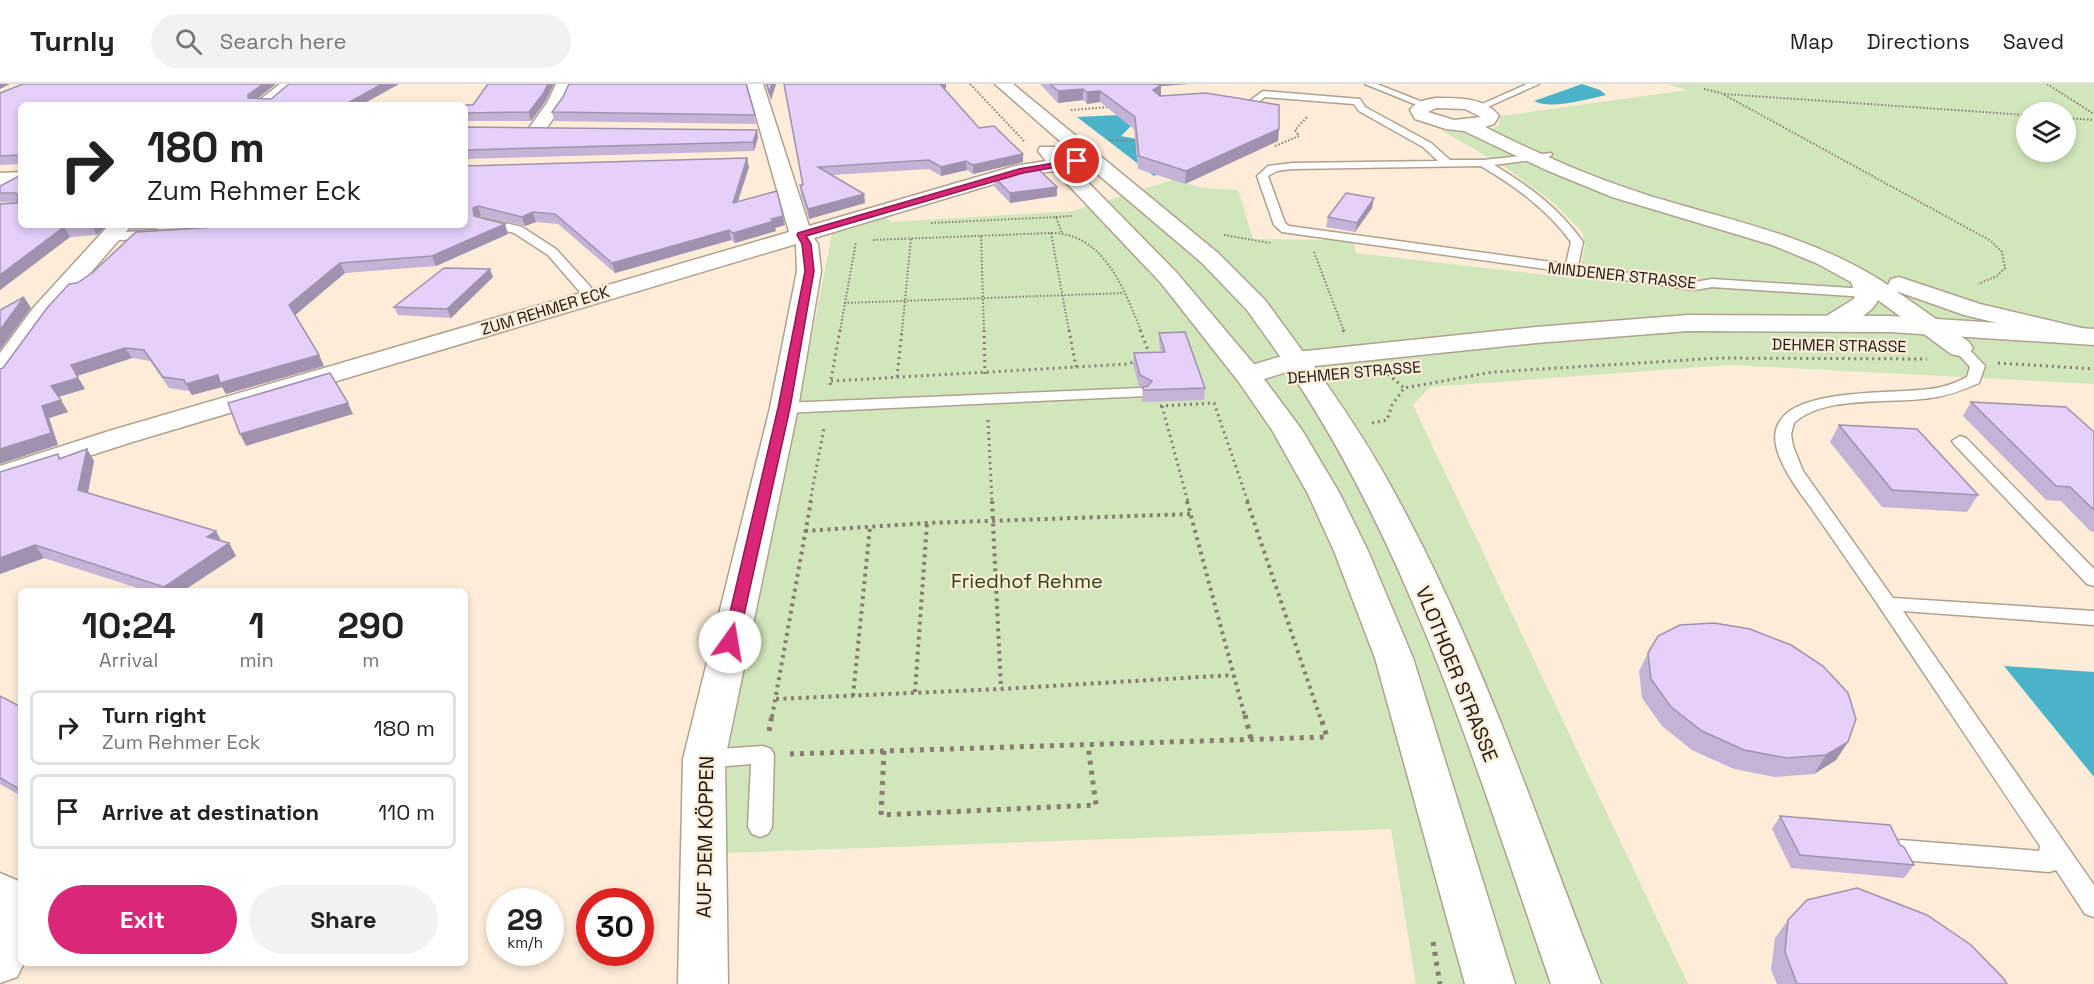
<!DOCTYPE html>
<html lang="en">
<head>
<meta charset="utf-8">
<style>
	:root { --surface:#fff; --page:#f2f2f2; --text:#222; --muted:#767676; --line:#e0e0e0; --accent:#db2777 }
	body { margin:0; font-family:"Space Grotesk",sans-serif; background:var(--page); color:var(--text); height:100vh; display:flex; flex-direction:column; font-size:22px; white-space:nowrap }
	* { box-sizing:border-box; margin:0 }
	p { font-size:20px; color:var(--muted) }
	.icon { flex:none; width:33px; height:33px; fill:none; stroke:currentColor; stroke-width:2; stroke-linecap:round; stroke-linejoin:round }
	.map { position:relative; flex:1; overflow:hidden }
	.details { position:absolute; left:18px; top:504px; width:450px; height:378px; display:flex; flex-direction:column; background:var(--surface); border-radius:9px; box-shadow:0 3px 9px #0003 }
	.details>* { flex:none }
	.top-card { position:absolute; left:18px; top:18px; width:450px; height:126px; border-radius:9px; box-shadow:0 3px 9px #0003; background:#fff; color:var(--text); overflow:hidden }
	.controls { position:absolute; left:2016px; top:18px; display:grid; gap:12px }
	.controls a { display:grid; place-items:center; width:60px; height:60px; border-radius:50%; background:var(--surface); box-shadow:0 3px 9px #0003; font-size:30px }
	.speed { position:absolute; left:486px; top:804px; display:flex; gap:12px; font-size:30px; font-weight:700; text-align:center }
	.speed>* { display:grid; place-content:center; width:78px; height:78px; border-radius:50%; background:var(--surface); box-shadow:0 3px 9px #0003; line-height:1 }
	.speed small { font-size:15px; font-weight:400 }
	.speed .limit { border:9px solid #d22; background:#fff; color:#111 }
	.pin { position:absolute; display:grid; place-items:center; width:51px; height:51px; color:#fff; margin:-26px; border:3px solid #fff; border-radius:50%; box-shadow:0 2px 6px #0007 }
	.me { position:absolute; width:66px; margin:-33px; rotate:13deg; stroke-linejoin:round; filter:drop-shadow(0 0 4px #0008) }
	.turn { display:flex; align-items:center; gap:21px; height:126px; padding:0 30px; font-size:27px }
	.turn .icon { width:78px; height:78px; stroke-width:2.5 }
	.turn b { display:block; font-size:42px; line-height:51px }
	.eta { display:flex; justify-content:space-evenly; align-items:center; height:102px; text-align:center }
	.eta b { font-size:36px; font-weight:700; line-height:42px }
	.action { display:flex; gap:12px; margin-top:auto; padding:12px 30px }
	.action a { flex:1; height:69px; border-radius:36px; background:var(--accent); color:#fff; font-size:24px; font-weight:700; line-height:69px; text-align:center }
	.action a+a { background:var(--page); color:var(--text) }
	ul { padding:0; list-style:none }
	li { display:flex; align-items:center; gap:18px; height:75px; margin:0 12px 9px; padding:0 18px; border:3px solid var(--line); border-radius:9px }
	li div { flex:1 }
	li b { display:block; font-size:22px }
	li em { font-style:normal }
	header { display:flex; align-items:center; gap:36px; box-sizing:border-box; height:84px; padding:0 30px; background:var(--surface); border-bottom:2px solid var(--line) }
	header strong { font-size:28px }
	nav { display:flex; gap:33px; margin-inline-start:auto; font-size:21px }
	.search { width:420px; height:54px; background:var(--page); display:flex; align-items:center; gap:15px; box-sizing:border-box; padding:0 21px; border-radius:33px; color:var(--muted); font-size:22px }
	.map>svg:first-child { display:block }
	.green { fill:#d1e7bb; fill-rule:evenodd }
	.water { fill:#4ab3c9 }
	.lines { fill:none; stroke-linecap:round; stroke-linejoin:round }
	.lane-casing { stroke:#b0a18f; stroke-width:3 }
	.street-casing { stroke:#b0a18f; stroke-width:3 }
	.secondary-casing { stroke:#b0a18f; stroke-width:3 }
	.path-far3 { stroke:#877c6f; stroke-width:2; stroke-dasharray:1.5 2; stroke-linecap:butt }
	.path-far2 { stroke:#877c6f; stroke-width:3; stroke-dasharray:2 4; stroke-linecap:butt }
	.path-far1 { stroke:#877c6f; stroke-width:4; stroke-dasharray:3 4.5; stroke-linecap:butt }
	.path { stroke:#877c6f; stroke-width:5; stroke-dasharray:4 6; stroke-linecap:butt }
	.lane { fill:#fff; fill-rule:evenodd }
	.street { fill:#fff; fill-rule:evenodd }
	.secondary { fill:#fff; fill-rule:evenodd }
	.wall { fill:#c4b3d6 }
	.shaded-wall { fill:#a092ae }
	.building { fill:#e4d0f9; stroke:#a092ae; stroke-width:1.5 }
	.route { fill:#db2777; stroke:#8e194d; stroke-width:1.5 }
	.labels { text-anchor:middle; stroke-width:4.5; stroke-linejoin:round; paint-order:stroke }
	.far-street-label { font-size:16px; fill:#1d1811; stroke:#fcecd8 }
	.park-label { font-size:20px; fill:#2d4210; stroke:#fcecd8 }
	.street-label { font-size:20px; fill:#1d1811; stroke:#fcecd8 }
</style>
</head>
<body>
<header>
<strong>Turnly</strong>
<div class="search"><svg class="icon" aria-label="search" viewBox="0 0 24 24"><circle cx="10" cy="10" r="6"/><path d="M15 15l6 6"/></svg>Search here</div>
<nav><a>Map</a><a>Directions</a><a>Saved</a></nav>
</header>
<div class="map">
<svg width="2094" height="900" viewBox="0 0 2094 900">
	<rect width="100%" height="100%" fill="#fcecd8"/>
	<path class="green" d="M1667 0H2094V300L1730 281 1430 303 1413 321 1688 900H1416L1391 745 727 769V651L798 324 832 150 886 134 892 138 1073 127 1173 96 1204 104 1238 106 1253 155 1343 156 1354 157 1356 169 1579 195 1585 161 1582 148 1555 120 1505 83 1441 46 1468 49 1499 42 1500 32 1687 6ZM2026 28H2066V68H2026Z"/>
	<g class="water">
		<path d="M1582 0 1600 6 1606 11C1588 15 1550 26 1534 17Z"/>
		<path d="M1119 31 1131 42 1121 52 1137 55 1148 64H1136L1137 72 1186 78 1154 92 1077 33Z"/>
		<path d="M2004 582 2094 588V693Z"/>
	</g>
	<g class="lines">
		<g class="lane-casing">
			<g id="lane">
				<path d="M1365 0H1377L1430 21 1422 23Z"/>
				<path d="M1527 0H1539L1481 26 1473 24Z"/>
				<path d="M1263 7 1360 15 1365 23 1431 59 1450 76H1483L1551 69 1552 71 1547 74 1494 81C1529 102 1559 124 1583 158L1578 182 1695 198 1712 195 1867 205 1874 209 1867 213 1712 203 1695 206 1282 148 1274 141 1257 92 1268 82 1292 79 1438 77 1423 63 1359 27 1354 20 1265 13 1249 25 1228 18 1233 15 1247 19ZM1481 82C1516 103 1547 125 1571 158L1566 180 1289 142 1285 139 1268 92 1277 87 1292 85Z"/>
				<path d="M482 134 522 143 556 165 596 209 598 212 596 215H586L548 171 514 149 478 139V135Z"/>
				<path d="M156 146 162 150 160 153 110 157 104 153 110 149Z"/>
				<path d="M1960 260 1965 261 1985 282 1979 299C1963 306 1948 312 1930 314 1891 320 1823 311 1794 339L1791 350 1793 362 1803 387 1893 514 2094 527V541L1903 527 2094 801V833L2085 830 2056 786 2049 788 1901 776 1892 773 1889 766 1892 759 1901 756 2039 767 2040 762C1982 677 1926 591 1868 506 1850 480 1832 454 1814 428 1802 411 1788 394 1780 374 1774 360 1772 344 1784 332 1810 305 1892 310 1929 305 1943 304 1955 299 1967 293L1970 283 1953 264Z"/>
				<path d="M1141 304 1149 309 1146 312 784 329 776 324 784 319Z"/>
				<path d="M1960 352 1966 354 2094 485V502L2087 500 1954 360 1952 357Z"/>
				<path d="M763 662 771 665 774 671 772 743 768 750 760 753 752 750 748 743 751 680 704 684 696 681 693 675 696 669 704 666Z"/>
			</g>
		</g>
		<g class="street-casing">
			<g id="street">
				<path d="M280 0H298L273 21H253Z"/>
				<path d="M556 0H572L563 20 544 48H532L529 44 547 19Z"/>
				<path d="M747 0H763L809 142 1015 82 1046 77 1038 67 1040 63H1054L1064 74 1077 72 995 0H1013L1218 169 1265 216 1309 276 1305 282 1296 284 1287 282 1247 226 1202 179 1088 82 1074 84 1177 189 1258 285 1262 291 1258 297 1248 299 1238 297 1161 199 1055 87 1024 91 814 154 818 160 821 187 798 324 725 675 728 900H678L683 675 770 324 797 187 796 160 129 359 0 401V382L109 347 789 148Z"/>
				<path d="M1436 14C1457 14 1485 13 1499 32L1494 40 1485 43C1538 70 1593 94 1650 112 1732 137 1816 153 1888 201L1891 195 1899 193 1980 220 2090 246 2094 251 2090 256 2081 259 1964 231 1896 207 1969 258 1973 264 1969 270 1960 272 1951 270 1878 216C1872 231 1839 248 1823 244L1819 239 1823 234 1854 215 1855 209 1851 198 1816 179 1772 161 1612 113 1546 86 1464 47 1446 45 1415 35 1410 26C1417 17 1425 16 1436 14ZM1436 24 1465 25 1481 33 1454 36 1428 28Z"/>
				<path d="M21 88V100L0 101V89Z"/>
				<path d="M109 141H132L52 233 10 293 0 295V269L34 223Z"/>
				<path d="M0 789 21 798V879H24L17 893 0 899Z"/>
			</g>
		</g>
		<g class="secondary-casing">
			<path id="secondary" d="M1688 231 1890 232 2094 245V261L1890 248 1688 247 1536 259 1314 282C1340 319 1366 357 1388 397 1477 555 1535 731 1601 900H1551C1478 690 1414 473 1290 287L1264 295 1302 346 1340 410 1368 467 1413 574 1515 900H1465L1375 574 1334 467 1308 410 1272 346 1234 291 1238 285 1296 268 1536 243Z"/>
		</g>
		<g class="path-far3">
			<path d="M970 0 1025 58"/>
			<path d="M2047 0 2094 30"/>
			<path d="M1704 5 1721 9 1991 157 2002 168 2005 184 1997 192 1978 200"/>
			<path d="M1724 10 2026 31"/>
			<path d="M1071 26 1109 23"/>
			<path d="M2066 34 2094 36"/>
			<path d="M1109 56 1141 57"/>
			<path d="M1275 62 1299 52 1295 46 1307 33"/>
			<path d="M1056 133 1072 132"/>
			<path d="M931 139 1056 133 1062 149"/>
			<path d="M1051 149 1069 247"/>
			<path d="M1224 151 1270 159"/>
			<path d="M981 152 984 247"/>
			<path d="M873 156 1051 149C1104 149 1124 205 1141 247"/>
			<path d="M1314 168 1344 247"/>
			<path d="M844 219 1124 209"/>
			<path d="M840 247 856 158"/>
			<path d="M902 247 911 155"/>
		</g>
		<g class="path-far2">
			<path d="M984 246 985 290"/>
			<path d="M1069 246 1076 283"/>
			<path d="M1140 246 1150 271"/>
			<path d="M1343 246 1344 248"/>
			<path d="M1998 279 2094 285"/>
			<path d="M1388 290 1404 304"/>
			<path d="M897 293 902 246"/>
			<path d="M831 297 1128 280 1138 276"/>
			<path d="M830 301 840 246"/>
			<path d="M1160 322 1214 319 1248 418"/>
			<path d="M1162 322 1188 418"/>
			<path d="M988 336 992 418"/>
			<path d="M1372 339 1387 336 1392 321 1404 304 1493 288 1720 274 1927 275"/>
			<path d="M810 418 824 344"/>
		</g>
		<g class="path-far1">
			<path d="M992 417 1001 605"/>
			<path d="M1187 417 1245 633"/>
			<path d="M1247 417 1320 633"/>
			<path d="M805 447 927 439 1191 430"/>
			<path d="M915 608 927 439"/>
			<path d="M853 612 870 443"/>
			<path d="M776 615 1001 605 1233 591"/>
			<path d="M772 633 811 417"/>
		</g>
		<g class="path">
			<path d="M1245 631 1251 655"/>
			<path d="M769 647 772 631"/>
			<path d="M884 667 881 731 1096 721 1088 662"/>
			<path d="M790 670 1327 653 1320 631"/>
			<path d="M1433 858 1440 900"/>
		</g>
		<use href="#lane" class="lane"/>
		<use href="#street" class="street"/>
		<use href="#secondary" class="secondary"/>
	</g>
	<g class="wall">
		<path d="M276 0 258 14 271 15 289 0H399L363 20 473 21 488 0H554L545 18 531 37H465V21H21V80L0 81V9Z"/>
		<path d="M765 0H776L771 16Z"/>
		<path d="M784 0 946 4 944 5 979 44 1023 78 973 90 967 86 941 92 929 85 832 91 864 110 865 119 809 135 801 111 800 101H803Z"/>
		<path d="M1040 0H1189L1161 2V12L1279 45 1278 57 1185 100 1138 85 1134 45 1100 18 1087 20 1083 16 1058 19Z"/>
		<path d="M563 13 755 31 756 40 554 37 552 28Z"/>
		<path d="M465 43 757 46 758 54 754 67 465 75Z"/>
		<path d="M465 82 749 83 738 118 785 141 775 144 776 147 735 159 731 156 615 189 558 140 536 138 525 142 481 132 479 133 505 140 508 150 436 182 345 189 295 231 319 271 324 282 226 310 222 303 192 311 189 307 169 304 150 277 132 274 77 292 85 305 58 313 68 328 49 334 58 361 3 284 77 199 465 141Z"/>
		<path d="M21 91V141H107L97 151 70 153 0 206V120L17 119 0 118V102Z"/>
		<path d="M994 93 1057 112 1010 119 994 102Z"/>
		<path d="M1372 124 1355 148 1326 143 1328 133Z"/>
		<path d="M129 141H209L131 146Z"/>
		<path d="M493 193 451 234 398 231 394 223Z"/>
		<path d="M1159 249 1205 304 1204 316 1143 318 1142 314 1143 304 1139 302 1133 280 1134 269 1161 268 1159 259Z"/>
		<path d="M1971 318 2094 348V448L2090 447 2061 417 2046 416 1963 332Z"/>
		<path d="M1839 341 1978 411 1967 428 1882 423 1830 358Z"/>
		<path d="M87 365 94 377 88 409 229 459 236 472 183 507H147L44 474 0 490V388L58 370 60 374Z"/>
		<path d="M1648 569 1848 658 1836 676 1814 690 1775 693 1734 685 1692 666 1662 642 1642 614 1639 587Z"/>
		<path d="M0 612 21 623V712L0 700Z"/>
		<path d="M1780 732 1900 761 1914 781 1904 794 1791 784 1772 745Z"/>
		<path d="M1788 836 2007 900H1777L1771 886 1775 854Z"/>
	</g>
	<g class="shaded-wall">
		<path d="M0 0H10L0 5Z"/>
		<path d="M263 0H276L252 19 248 14V11Z"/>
		<path d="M382 0H399L361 21 346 20Z"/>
		<path d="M548 0H554L545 18 531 37 529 28Z"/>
		<path d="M772 0H776L771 16 769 8Z"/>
		<path d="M937 0H946V4L938 5Z"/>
		<path d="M1140 0H1189L1161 2V13Z"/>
		<path d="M1083 5V16L1058 19V7Z"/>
		<path d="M1100 7V18L1087 20V8Z"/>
		<path d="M1279 45 1278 57 1185 100 1186 87Z"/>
		<path d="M757 46 758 54 754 67 753 58Z"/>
		<path d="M1023 70V78L973 90V81Z"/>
		<path d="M747 74 749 83 734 128 733 119Z"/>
		<path d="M966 77 967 86 941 92V83Z"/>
		<path d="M1057 103V112L1010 119V109Z"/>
		<path d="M864 110 865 119 809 135 808 125Z"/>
		<path d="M1374 114 1372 124 1355 148 1357 139Z"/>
		<path d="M478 122 481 132 476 134 474 132 473 124Z"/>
		<path d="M533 128 536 138 525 142 522 133Z"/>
		<path d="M783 132 785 141 775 144 776 147 735 159 733 149 771 135Z"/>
		<path d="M505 140 508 150 436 182 432 172Z"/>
		<path d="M91 141H107L97 151Z"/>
		<path d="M64 143 70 153 0 206V191Z"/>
		<path d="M729 146 731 156 615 189 612 179Z"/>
		<path d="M340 179 345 189 294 232 289 221Z"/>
		<path d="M490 185 493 193 451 234 447 225Z"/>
		<path d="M24 213 31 224 0 266V246Z"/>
		<path d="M125 264 132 274 77 292 85 305 58 313 51 302 71 281Z"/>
		<path d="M319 271 324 282 226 310 222 303 192 311 186 300 218 291Z"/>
		<path d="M61 316 68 328 49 334 58 361 0 380V365L42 322Z"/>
		<path d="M348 319 353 330 246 362 240 350Z"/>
		<path d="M87 365 94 377 86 418 78 406Z"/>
		<path d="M216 447 223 460 207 453Z"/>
		<path d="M229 459 236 472 183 507H166L164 503Z"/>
		<path d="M35 461 44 474 0 490V474Z"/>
		<path d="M1848 658 1836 676 1814 690 1826 671Z"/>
	</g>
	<g class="building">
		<path d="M23 0H263L248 11V14L271 15 289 0H382L346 20 473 21 488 0H548L543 10 529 28 465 29V21H21V71L0 72V9Z"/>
		<path d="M569 0H746L755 31 552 28 563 13Z"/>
		<path d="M767 0H772L769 8Z"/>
		<path d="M784 0H940L979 44 994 42 1023 70 973 81 966 77 941 83 929 76 818 83 864 110 808 125 800 101H803Z"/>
		<path d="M1050 0H1153L1162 1 1153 6 1160 12 1206 9 1279 21V45L1186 87 1139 72 1135 33 1100 7 1087 8 1083 5 1058 7Z"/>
		<path d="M465 43 757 46 753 58 465 66Z"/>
		<path d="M747 74 733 119 777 107 783 132 771 135 774 137 733 149 729 146 612 179 555 130 533 128 522 133 478 122 473 124 474 132 505 140 432 172 340 179 289 221 319 271 220 299 218 291 186 300 184 296 163 293 144 266 125 264 71 281 78 294 51 302 61 316 42 322 51 349 0 365V285L3 284 47 224 69 200 77 199 92 189 136 148 245 141H465V82Z"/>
		<path d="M1036 83 1057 103 1010 109 994 93 1024 84Z"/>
		<path d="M21 91V141H92L64 143 0 191V120L17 119 18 112 16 109H0V102Z"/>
		<path d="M1346 109 1374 114 1357 139 1328 133Z"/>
		<path d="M444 184 490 185 447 225 394 223Z"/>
		<path d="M24 213 0 246V226Z"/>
		<path d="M1185 248 1205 304 1144 306 1143 303 1148 302 1152 297 1140 291 1134 269 1165 268 1159 249Z"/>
		<path d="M330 289 348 319 240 350 228 319Z"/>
		<path d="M1971 318 2066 323 2094 348V426L2070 403 2056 402Z"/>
		<path d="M1839 341 1917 345 1978 411 1892 406Z"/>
		<path d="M87 365 78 406 216 447 207 453 229 459 164 503 35 461 0 474V388L58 370 59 375Z"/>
		<path d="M1714 539 1750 545 1791 561 1823 582 1848 609 1856 635 1848 658 1826 671 1787 674 1744 666 1702 647 1671 623 1651 595 1648 569 1658 552 1680 541Z"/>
		<path d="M0 612 21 623V706L0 694Z"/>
		<path d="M1780 732 1890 741 1900 761 1904 763 1914 781 1800 771Z"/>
		<path d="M1857 804 1927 831 1971 861 2004 895 2007 900H1797L1785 868 1788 836 1807 816Z"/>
	</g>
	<path class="route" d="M1077 75H1079V79L1023 89 806 152 811 160 814 187 790 324 738 558 736 562H725L723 558 778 324 805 187 802 160 797 151 798 149 1019 85Z"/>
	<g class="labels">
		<g class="far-street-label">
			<text transform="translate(1622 191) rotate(6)" y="6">MINDENER STRASSE</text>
			<text transform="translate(545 226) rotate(-17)" y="6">ZUM REHMER ECK</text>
			<text transform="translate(1839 261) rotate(1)" y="6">DEHMER STRASSE</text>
			<text transform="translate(1354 288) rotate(-5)" y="6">DEHMER STRASSE</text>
		</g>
		<g class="park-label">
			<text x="1027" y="504">Friedhof Rehme</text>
		</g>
		<g class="street-label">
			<text transform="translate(1457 590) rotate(68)" y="7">VLOTHOER STRASSE</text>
			<text transform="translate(705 753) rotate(-89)" y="7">AUF DEM KÖPPEN</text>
		</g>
	</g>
</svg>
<div class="controls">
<a><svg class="icon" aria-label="layers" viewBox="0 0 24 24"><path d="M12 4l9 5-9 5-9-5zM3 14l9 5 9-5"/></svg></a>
</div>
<div class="speed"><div>29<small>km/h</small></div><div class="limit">30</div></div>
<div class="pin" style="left:1077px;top:77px;background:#d93025"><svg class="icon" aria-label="arrive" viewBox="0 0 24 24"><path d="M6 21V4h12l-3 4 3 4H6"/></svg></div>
<svg class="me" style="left:730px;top:558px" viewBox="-20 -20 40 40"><circle r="19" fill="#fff"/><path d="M0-13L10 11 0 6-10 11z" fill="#db2777"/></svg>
<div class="top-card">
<div class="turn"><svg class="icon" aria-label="right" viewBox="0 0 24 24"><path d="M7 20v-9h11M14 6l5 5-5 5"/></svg><div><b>180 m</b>Zum Rehmer Eck</div></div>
</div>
<section class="details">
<div class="eta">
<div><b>10:24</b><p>Arrival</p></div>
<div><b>1</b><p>min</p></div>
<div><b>290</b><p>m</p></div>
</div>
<ul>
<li><svg class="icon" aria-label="right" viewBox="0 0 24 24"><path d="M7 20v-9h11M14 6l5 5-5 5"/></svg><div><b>Turn right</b><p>Zum Rehmer Eck</p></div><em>180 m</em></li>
<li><svg class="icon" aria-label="arrive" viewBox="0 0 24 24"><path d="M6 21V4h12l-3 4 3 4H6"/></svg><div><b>Arrive at destination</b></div><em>110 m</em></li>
</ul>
<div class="action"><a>Exit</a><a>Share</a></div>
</section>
</div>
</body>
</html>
